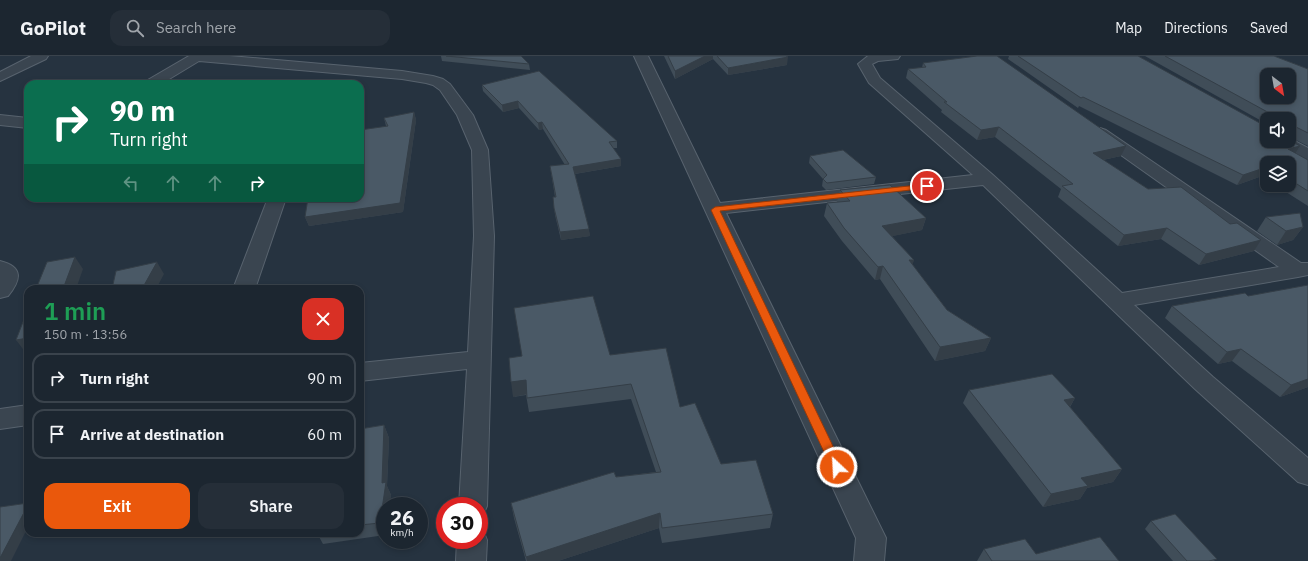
<!DOCTYPE html>
<html lang="en">
<head>
<meta charset="utf-8">
<style>
	:root { --surface:#1c2630; --page:#252e38; --text:#f1f3f6; --muted:#a0a5ab; --line:#3a434c; --accent:#ea580c }
	body { margin:0; font-family:"IBM Plex Sans",sans-serif; background:var(--page); color:var(--text); height:100vh; display:flex; flex-direction:column; font-size:15px; white-space:nowrap }
	* { box-sizing:border-box; margin:0 }
	p { font-size:13px; color:var(--muted) }
	.icon { flex:none; width:22px; height:22px; fill:none; stroke:currentColor; stroke-width:2; stroke-linecap:round; stroke-linejoin:round }
	.map { position:relative; flex:1; overflow:hidden }
	.side { position:absolute; left:24px; top:229px; width:340px; height:252px; display:flex; flex-direction:column; background:var(--surface); border-radius:12px; box-shadow:0 2px 6px #0003,0 0 0 1px var(--line) }
	.side>* { flex:none }
	.top-card { position:absolute; left:24px; top:24px; width:340px; height:122px; border-radius:12px; box-shadow:0 2px 6px #0003,0 0 0 1px var(--line); background:#0b6e4f; color:#fff; overflow:hidden }
	.needle { width:26px; rotate:149deg }
	.tools { position:absolute; left:1260px; top:12px; display:grid; gap:8px }
	.tools a { display:grid; place-items:center; width:36px; height:36px; border-radius:8px; background:var(--surface); box-shadow:0 2px 6px #0003,0 0 0 1px var(--line); font-size:20px }
	.speed { position:absolute; left:376px; top:441px; display:flex; gap:8px; font-size:20px; font-weight:700; text-align:center }
	.speed>* { display:grid; place-content:center; width:52px; height:52px; border-radius:50%; background:var(--surface); box-shadow:0 2px 6px #0003,0 0 0 1px var(--line); line-height:1 }
	.speed small { font-size:10px; font-weight:400 }
	.speed .limit { border:6px solid #d22; background:#fff; color:#111 }
	.pin { position:absolute; display:grid; place-items:center; width:34px; height:34px; color:#fff; margin:-17px; border:2px solid #fff; border-radius:50%; box-shadow:0 1px 4px #0007 }
	.me { position:absolute; width:44px; margin:-22px; rotate:335deg; stroke-linejoin:round; filter:drop-shadow(0 0 3px #0008) }
	.turn { display:flex; align-items:center; gap:14px; height:84px; padding:0 20px; font-size:18px }
	.turn .icon { width:52px; height:52px; stroke-width:2.5 }
	.turn b { display:block; font-size:28px; line-height:34px }
	.lanes { display:flex; align-items:center; height:38px; padding:0 20px; background:#0003; justify-content:center; gap:20px; direction:ltr }
	.lanes .off { opacity:.35 }
	.round { display:grid; place-items:center; flex:none; width:42px; height:42px; border-radius:12px; background:var(--page) }
	.headline { display:flex; align-items:center; justify-content:space-between; height:68px; padding:0 20px }
	h1 { font-size:24px; font-weight:600; line-height:30px; color:#1e9e55 }
	.button { display:flex; gap:8px; margin-top:auto; padding:8px 20px }
	.button a { flex:1; height:46px; border-radius:12px; background:var(--accent); color:#fff; font-size:16px; font-weight:600; line-height:46px; text-align:center }
	.button a+a { background:var(--page); color:var(--text) }
	ul { padding:0; list-style:none }
	li { display:flex; align-items:center; gap:12px; height:50px; margin:0 8px 6px; padding:0 12px; border:2px solid var(--line); border-radius:12px }
	li div { flex:1 }
	li b { display:block; font-size:15px }
	li em { font-style:normal }
	header { display:flex; align-items:center; gap:24px; box-sizing:border-box; height:56px; padding:0 20px; background:var(--surface); border-bottom:1px solid var(--line) }
	header strong { font-size:19px }
	nav { display:flex; gap:22px; margin-inline-start:auto; font-size:14px }
	.search { width:280px; height:36px; background:var(--page); display:flex; align-items:center; gap:10px; box-sizing:border-box; padding:0 14px; border-radius:12px; color:var(--muted); font-size:15px }
	.map>svg:first-child { display:block }
	.lines { fill:none; stroke-linecap:round; stroke-linejoin:round }
	.street-casing { stroke:#58636e; stroke-width:2 }
	.street { fill:#3a4550; fill-rule:evenodd }
	.wall { fill:#404d58 }
	.shaded-wall { fill:#343e47 }
	.building { fill:#4a5966; stroke:#343e47; fill-rule:evenodd }
	.route { fill:#ea580c; stroke:#983908 }
</style>
</head>
<body>
<header>
<strong>GoPilot</strong>
<div class="search"><svg class="icon" aria-label="search" viewBox="0 0 24 24"><circle cx="10" cy="10" r="6"/><path d="M15 15l6 6"/></svg>Search here</div>
<nav><a>Map</a><a>Directions</a><a>Saved</a></nav>
</header>
<div class="map">
<svg width="1308" height="505" viewBox="0 0 1308 505">
	<rect width="100%" height="100%" fill="#263340"/>
	<g class="lines">
		<g class="street-casing">
			<g id="street">
				<path d="M31 0H48L46 3 0 25V16Z"/>
				<path d="M189 0H230L402 15 433 20 443 23 450 28 473 59 488 94 494 180 487 450 483 459 479 460V450H459L467 313 360 325V307L468 296 474 180 472 94 457 59 440 34 433 29 426 27 402 23 199 5 161 28H144L146 25Z"/>
				<path d="M634 0H648L720 147 973 119 869 27 858 8 868 0H900L898 3 878 5 872 8 880 22 993 119 1122 237 1279 211 1094 80 1092 77 1094 74 1100 72 1106 74 1301 207H1308V219L1298 221 1134 249 1213 321 1308 402V429L1298 426 1195 333 983 129 726 157 886 482 884 505H854L856 482Z"/>
				<path d="M0 59 28 62V72L0 69Z"/>
				<path d="M1289 82 1308 92V104L1302 103 1277 88 1275 85H1289Z"/>
				<path d="M268 142H286L255 233H233Z"/>
				<path d="M0 205C24 211 21 224 8 240L0 242Z"/>
				<path d="M28 349V369L0 373V353Z"/>
				<path d="M479 473 483 474 487 484 486 505H456L457 484H479Z"/>
			</g>
		</g>
		<use href="#street" class="street"/>
	</g>
	<g class="wall">
		<path d="M441 0H521L529 8 530 14 442 5Z"/>
		<path d="M664 0H786L787 9 728 19 713 3 675 23Z"/>
		<path d="M1009 0H1138L1300 90 1296 97 1308 104V150L1275 129H1289V107H1267V124L1262 120 1237 129 1079 50 1078 52 1008 3Z"/>
		<path d="M1145 0H1274L1308 13V90L1290 81H1289V63H1267V68Z"/>
		<path d="M923 7 1121 100 1103 104 1148 133 1254 195 1199 209 1161 183 1118 190 1058 141 1061 133 995 81 977 84 941 56 942 54 906 22 908 13 922 12Z"/>
		<path d="M482 29 617 85V92H613L621 110 575 118 590 180 561 184 555 159 553 141H555L550 110 565 109 543 73 539 74 519 52 503 56 483 35Z"/>
		<path d="M414 56 416 64 403 156 309 170 305 161 386 70 384 62Z"/>
		<path d="M810 100 876 121 874 128 826 134 822 130 823 123 809 107Z"/>
		<path d="M840 134 926 162 922 174 892 180 914 204 912 208 947 254 991 282 985 295 935 305 880 223 875 224 842 185 824 160 827 147 837 146Z"/>
		<path d="M1266 161 1303 171 1293 184 1277 189 1257 175Z"/>
		<path d="M1172 250 1308 331 1280 341 1232 305 1218 308 1165 262Z"/>
		<path d="M610 299 680 351 721 408 773 458 770 472 662 487 659 472 558 505H526L514 462 511 447 616 421 656 416 631 343 529 356 526 339 513 341Z"/>
		<path d="M969 334 1075 342 1070 351 1122 413 1113 426 1087 432 1080 443 1043 451 963 347Z"/>
		<path d="M384 369 389 382 387 430 391 439 389 450H385V479L323 488 317 477H360V373Z"/>
		<path d="M1151 465 1215 505H1173L1145 473Z"/>
		<path d="M984 493 1036 498 1119 505H977Z"/>
	</g>
	<g class="shaded-wall">
		<path d="M705 0H713V3L675 23V15Z"/>
		<path d="M788 1 787 9 728 19V12Z"/>
		<path d="M518 45 519 52 503 56 502 49Z"/>
		<path d="M414 56 416 64 403 156 309 170 305 161Z"/>
		<path d="M542 66 543 73 539 74 538 67Z"/>
		<path d="M999 71 995 81 977 84 981 74Z"/>
		<path d="M1126 90 1121 100 1088 107 1093 97Z"/>
		<path d="M1300 90 1294 100 1288 93Z"/>
		<path d="M621 103V110L574 118 573 111Z"/>
		<path d="M1267 111V112L1262 120 1237 129 1243 119Z"/>
		<path d="M926 162 922 174 879 183 882 170Z"/>
		<path d="M1303 171 1293 184 1277 189 1286 175Z"/>
		<path d="M1167 172 1161 183 1118 190 1124 179Z"/>
		<path d="M589 173 590 180 561 184 560 176Z"/>
		<path d="M1261 184 1254 195 1199 209 1206 198Z"/>
		<path d="M75 201 83 213 76 233H63Z"/>
		<path d="M909 204H914L910 217Z"/>
		<path d="M157 206 164 218 156 233H142Z"/>
		<path d="M883 210 880 223 875 224 878 211Z"/>
		<path d="M28 282V296L26 297 16 284Z"/>
		<path d="M991 282 985 295 935 305 940 291Z"/>
		<path d="M1241 293 1232 305 1218 308 1227 296Z"/>
		<path d="M1308 323V331L1280 341 1291 329Z"/>
		<path d="M526 324 528 338 513 341 511 326Z"/>
		<path d="M1075 342 1067 355 1064 344Z"/>
		<path d="M384 369 389 382 387 430 391 439 389 450H385V479L380 467Z"/>
		<path d="M1122 413 1113 426 1087 432 1080 443 1043 451 1051 438 1081 422Z"/>
		<path d="M28 449V471L11 505H0V502Z"/>
		<path d="M660 457 659 472 558 505H527L526 501Z"/>
	</g>
	<g class="building">
		<path d="M446 0H521L529 8Z"/>
		<path d="M668 0H705L675 15Z"/>
		<path d="M717 0H786L788 1 728 12Z"/>
		<path d="M977 0H997L1126 90 1093 97 1148 133 1181 131 1230 168 1237 167 1261 184 1206 198 1167 172 1124 179 1062 130 1073 128 999 71 981 74 944 46H947L908 13 926 11 923 7Z"/>
		<path d="M1018 0H1138L1267 71V85H1289V84L1300 90 1288 93 1308 104V135L1289 123V107H1267V111L1243 119 1083 41 1081 42Z"/>
		<path d="M1165 0H1274L1308 13V77L1296 71H1294V74H1289V63H1273V59ZM1267 19H1289V41H1267Z"/>
		<path d="M539 15 617 85 609 86 621 103 573 111 589 173 560 176 554 152 553 141H556L550 110 569 108 542 66 538 67 518 45 502 49 482 29Z"/>
		<path d="M414 56 400 147 305 161 308 142H360V74L388 70 384 62Z"/>
		<path d="M843 94 876 121 827 127 823 123 827 119 810 100Z"/>
		<path d="M890 129 926 162 882 170 914 204H909L947 254 991 282 940 291 883 210 878 211 844 172 827 147 850 145 840 134Z"/>
		<path d="M1300 157 1303 171 1286 175 1266 161Z"/>
		<path d="M75 201 63 233H36L47 206Z"/>
		<path d="M157 206 142 233H112L116 215Z"/>
		<path d="M1308 229V323L1291 329 1241 293 1227 296 1172 250 1245 237 1248 240Z"/>
		<path d="M593 240 610 299 666 292 680 351 695 347 721 408 756 404 773 458 662 472 660 457 526 501 511 447 614 416 616 421 661 416 631 328 527 342 526 324 511 326 509 302 522 300 514 252Z"/>
		<path d="M28 253V282L16 284Z"/>
		<path d="M1052 318 1075 342 1064 344 1122 413 1081 422 1088 430 1051 438 969 334Z"/>
		<path d="M384 369 382 427 386 426 380 467 360 469V373Z"/>
		<path d="M28 447V449L0 502V451Z"/>
		<path d="M1175 458 1217 503 1209 505H1187L1151 465Z"/>
		<path d="M1100 481 1119 505H992L984 493 1025 483 1036 498Z"/>
	</g>
	<path class="route" d="M927 128 929 129V132L720 155 843 411 841 414 837 415 833 414 831 411 711 154 715 151Z"/>
</svg>
<div class="tools">
<a><svg class="needle" viewBox="-14 -14 28 28"><path d="M0-13l5 13h-10z" fill="#e53935"/><path d="M0 13l5-13h-10z" fill="#a0a5ab"/></svg></a>
<a><svg class="icon" aria-label="sound" viewBox="0 0 24 24"><path d="M4 9h4l5-4v14l-5-4H4zM17 9q2 3 0 6"/></svg></a>
<a><svg class="icon" aria-label="layers" viewBox="0 0 24 24"><path d="M12 4l9 5-9 5-9-5zM3 14l9 5 9-5"/></svg></a>
</div>
<div class="speed"><div>26<small>km/h</small></div><div class="limit">30</div></div>
<div class="pin" style="left:927px;top:130px;background:#d93025"><svg class="icon" aria-label="arrive" viewBox="0 0 24 24"><path d="M6 21V4h12l-3 4 3 4H6"/></svg></div>
<svg class="me" style="left:837px;top:411px" viewBox="-20 -20 40 40"><circle r="17" fill="#ea580c" stroke="#fff" stroke-width="3"/><path d="M0-11L8 9 0 5-8 9z" fill="#fff"/></svg>
<div class="top-card">
<div class="turn"><svg class="icon" aria-label="right" viewBox="0 0 24 24"><path d="M7 20v-9h11M14 6l5 5-5 5"/></svg><div><b>90 m</b>Turn right</div></div>
<div class="lanes"><svg class="icon off" aria-label="left" viewBox="0 0 24 24"><path d="M17 20v-9H6M10 6l-5 5 5 5"/></svg><svg class="icon off" aria-label="ahead" viewBox="0 0 24 24"><path d="M12 20V5M6 11l6-6 6 6"/></svg><svg class="icon off" aria-label="ahead" viewBox="0 0 24 24"><path d="M12 20V5M6 11l6-6 6 6"/></svg><svg class="icon" aria-label="right" viewBox="0 0 24 24"><path d="M7 20v-9h11M14 6l5 5-5 5"/></svg></div>
</div>
<section class="side">
<div class="headline"><div><h1>1 min</h1><p>150 m · 13:56</p></div><a class="round" style="background:#d93025;color:#fff"><svg class="icon" aria-label="close" viewBox="0 0 24 24"><path d="M6 6l12 12M18 6L6 18"/></svg></a></div>
<ul>
<li><svg class="icon" aria-label="right" viewBox="0 0 24 24"><path d="M7 20v-9h11M14 6l5 5-5 5"/></svg><div><b>Turn right</b></div><em>90 m</em></li>
<li><svg class="icon" aria-label="arrive" viewBox="0 0 24 24"><path d="M6 21V4h12l-3 4 3 4H6"/></svg><div><b>Arrive at destination</b></div><em>60 m</em></li>
</ul>
<div class="button"><a>Exit</a><a>Share</a></div>
</section>
</div>
</body>
</html>
